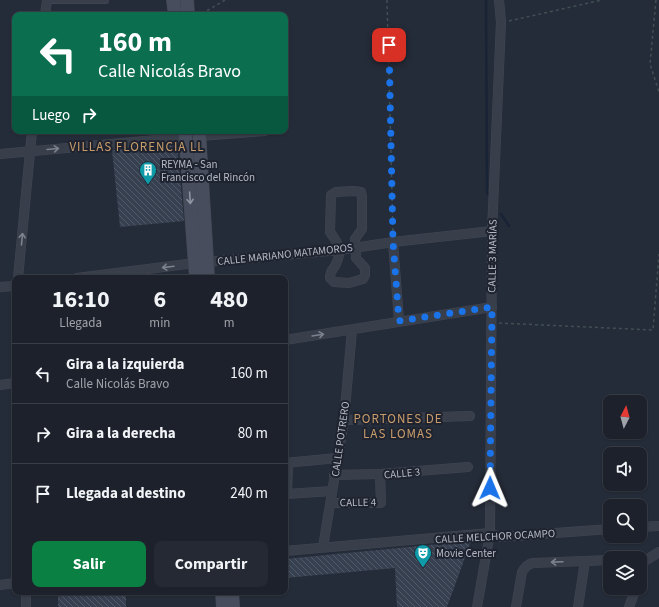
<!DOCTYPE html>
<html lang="es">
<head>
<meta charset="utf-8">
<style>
	:root { --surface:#1c212b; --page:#252933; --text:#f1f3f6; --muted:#a0a3a9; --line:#3a3e47; --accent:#0b8043 }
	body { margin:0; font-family:"Source Sans 3",sans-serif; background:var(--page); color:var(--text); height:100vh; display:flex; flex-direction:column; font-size:15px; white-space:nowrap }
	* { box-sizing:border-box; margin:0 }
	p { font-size:13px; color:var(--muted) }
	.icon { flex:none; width:22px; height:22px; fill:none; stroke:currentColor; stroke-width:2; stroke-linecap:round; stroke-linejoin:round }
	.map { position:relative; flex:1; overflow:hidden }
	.side { position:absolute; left:12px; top:275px; width:276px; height:320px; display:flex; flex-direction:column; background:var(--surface); border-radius:8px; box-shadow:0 1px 3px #0004,0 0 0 1px var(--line) }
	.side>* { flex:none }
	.hud { position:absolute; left:12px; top:12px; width:276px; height:122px; border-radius:8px; box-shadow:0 1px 3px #0004,0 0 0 1px var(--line); background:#0b6e4f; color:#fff; overflow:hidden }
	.needle { width:26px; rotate:6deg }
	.tools { position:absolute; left:603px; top:395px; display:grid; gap:8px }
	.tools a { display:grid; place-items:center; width:44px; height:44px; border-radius:8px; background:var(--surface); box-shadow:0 1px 3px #0004,0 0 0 1px var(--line); font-size:20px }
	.pin { position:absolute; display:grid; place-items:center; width:34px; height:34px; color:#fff; margin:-17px; border-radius:8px; box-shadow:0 2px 6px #0006 }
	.me { position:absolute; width:44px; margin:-22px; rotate:1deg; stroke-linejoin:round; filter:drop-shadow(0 0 3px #0008) }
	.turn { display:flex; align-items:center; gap:14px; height:84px; padding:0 20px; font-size:18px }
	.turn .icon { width:52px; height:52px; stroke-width:2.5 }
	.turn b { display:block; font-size:28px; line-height:34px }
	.then { display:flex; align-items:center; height:38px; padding:0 20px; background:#0003; gap:8px; font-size:15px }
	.eta { display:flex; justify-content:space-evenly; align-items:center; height:68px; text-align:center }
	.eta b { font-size:24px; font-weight:700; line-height:28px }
	.primary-button { display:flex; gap:8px; margin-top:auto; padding:8px 20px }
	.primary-button a { flex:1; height:46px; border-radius:8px; background:var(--accent); color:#fff; font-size:16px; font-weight:700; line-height:46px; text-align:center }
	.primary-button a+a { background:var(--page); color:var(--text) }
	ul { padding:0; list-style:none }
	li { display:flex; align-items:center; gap:12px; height:60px; padding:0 20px; border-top:1px solid var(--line) }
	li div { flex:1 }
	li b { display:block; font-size:15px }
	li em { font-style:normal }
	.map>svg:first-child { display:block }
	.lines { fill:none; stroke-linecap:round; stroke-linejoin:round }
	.stream { stroke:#192336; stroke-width:2.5 }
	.building { fill:url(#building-back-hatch) }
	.lane-casing { stroke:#424753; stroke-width:6 }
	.street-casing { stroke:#424753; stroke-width:10 }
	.secondary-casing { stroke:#424753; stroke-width:14 }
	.path { stroke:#404f53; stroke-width:1.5; stroke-dasharray:3 3; stroke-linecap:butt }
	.lane { stroke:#383e4a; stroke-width:4.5 }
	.street { stroke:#383e4a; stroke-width:9 }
	.secondary { stroke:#474d5c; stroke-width:13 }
	.oneway { stroke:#7c828e }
	.oneway2 { stroke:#8e93a0 }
	.route { stroke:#1a73e8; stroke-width:7; stroke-dasharray:0 12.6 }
	.labels { text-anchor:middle; stroke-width:4; stroke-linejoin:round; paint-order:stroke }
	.poi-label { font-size:11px; fill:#b4b9c5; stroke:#1e232f; text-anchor:start }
	.street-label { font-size:11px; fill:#b4b9c5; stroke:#1e232f }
	.quarter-label { font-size:13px; letter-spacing:1px; fill:#c99c6b; stroke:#1e232f }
</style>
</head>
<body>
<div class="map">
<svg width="659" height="607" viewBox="0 0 659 607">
	<defs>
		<pattern id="building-back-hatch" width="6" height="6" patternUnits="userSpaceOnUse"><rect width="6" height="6" fill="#374050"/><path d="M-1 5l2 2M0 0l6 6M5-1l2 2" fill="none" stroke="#525a68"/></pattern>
	</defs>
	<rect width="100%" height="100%" fill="#252c39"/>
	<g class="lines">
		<g class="stream">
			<path d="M486 0 487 192 490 197"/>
			<path d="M501 214 509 226"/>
		</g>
	</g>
	<g class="building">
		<path d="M177 144 184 221 120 227 112 150Z"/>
		<path d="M471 541 447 607H397L395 568 285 578V559Z"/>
		<rect x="58" y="592" width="68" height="15"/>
	</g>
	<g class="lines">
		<g class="lane-casing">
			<path id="lane" d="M47 1H106"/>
		</g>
		<g class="street-casing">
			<g id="street">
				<path d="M45 15 47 0"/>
				<path d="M0 154 200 136 265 131"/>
				<path d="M353 191 361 192 362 196V229L355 239 356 258 365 268V275L363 279 349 283 334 282 330 278C330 270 333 270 336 264 343 250 338 243 330 232L331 195 336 192Z"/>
				<path d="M393 242 399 321"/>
				<path d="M18 278 32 131"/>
				<path d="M77 278 195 263 340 250 393 242 492 231"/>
				<path d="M0 287 15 286"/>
				<path d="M285 340 492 307"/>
				<path d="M0 385 15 383"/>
				<path d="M344 420 470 416"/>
				<path d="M285 463 337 458"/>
				<path d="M288 463 287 494 332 491"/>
				<path d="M334 475 380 474 468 467"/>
				<path d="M331 503H381L380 474"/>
				<path d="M640 527 659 526"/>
				<path d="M323 547 344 420 352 330"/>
				<path d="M285 551 490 533 500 537 610 529"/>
				<path d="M640 563 642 567 640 579"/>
				<path d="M640 564 659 552"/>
				<path d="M0 585 15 583"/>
				<path d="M26 607V592"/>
				<path d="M477 607 490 533 492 231 501 22 499 0"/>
				<path d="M516 607 522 572C525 567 528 564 533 563L610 560"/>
				<path d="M578 607 585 561"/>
				<path d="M629 607 636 588"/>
			</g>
		</g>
		<g class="secondary-casing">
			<g id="secondary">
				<path d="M173 0 175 15"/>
				<path d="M187 0 188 15"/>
				<path d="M185 131 196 278"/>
				<path d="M199 131 208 278"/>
				<path d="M222 592 223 607"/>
				<path d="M232 592 233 607"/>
			</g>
		</g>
		<g class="path">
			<path d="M387 0 393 234"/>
			<path d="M656 0 650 64 659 92"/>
			<path d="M203 15 205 12 225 0"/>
			<path d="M509 21 602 0"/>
			<path d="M499 323 653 330 659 254"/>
		</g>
		<use href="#lane" class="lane"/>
		<use href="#street" class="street"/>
		<use href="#secondary" class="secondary"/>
	</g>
	<defs><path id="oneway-shaft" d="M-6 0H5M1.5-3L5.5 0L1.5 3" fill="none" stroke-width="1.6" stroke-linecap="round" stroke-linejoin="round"/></defs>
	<g class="oneway">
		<use href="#oneway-shaft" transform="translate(53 149) rotate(-5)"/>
		<use href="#oneway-shaft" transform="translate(22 239) rotate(-85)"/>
		<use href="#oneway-shaft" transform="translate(168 267) rotate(173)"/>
		<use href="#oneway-shaft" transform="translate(318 335) rotate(-9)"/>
		<use href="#oneway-shaft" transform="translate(557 562) rotate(178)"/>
	</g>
	<use class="oneway2" href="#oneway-shaft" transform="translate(190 198) rotate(86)"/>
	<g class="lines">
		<path class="route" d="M389 45 393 242 399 321 492 307 490 488"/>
	</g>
	<defs>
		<g id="building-pin" transform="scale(0.9)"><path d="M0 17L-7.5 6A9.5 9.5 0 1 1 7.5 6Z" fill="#0f9aa8" stroke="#1e232f"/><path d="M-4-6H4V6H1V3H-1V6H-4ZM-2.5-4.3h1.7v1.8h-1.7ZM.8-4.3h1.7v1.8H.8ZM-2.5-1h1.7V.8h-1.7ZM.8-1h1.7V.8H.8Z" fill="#fff"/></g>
		<g id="theatre-pin" transform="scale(0.9)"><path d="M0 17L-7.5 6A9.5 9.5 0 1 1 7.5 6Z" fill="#0f9aa8" stroke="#1e232f"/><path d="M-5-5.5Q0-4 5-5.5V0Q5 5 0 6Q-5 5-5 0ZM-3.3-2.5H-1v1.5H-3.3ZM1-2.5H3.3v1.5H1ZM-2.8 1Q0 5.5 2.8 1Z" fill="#fff"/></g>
	</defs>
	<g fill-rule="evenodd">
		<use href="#building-pin" x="148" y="170"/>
		<use href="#theatre-pin" x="423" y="553"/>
	</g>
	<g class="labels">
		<g class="poi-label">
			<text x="161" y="168">REYMA - San<tspan x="161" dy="13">Francisco del Rincón</tspan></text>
			<text x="436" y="557">Movie Center</text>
		</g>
		<g class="street-label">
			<text transform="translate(285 254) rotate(-6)" y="4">CALLE MARIANO MATAMOROS</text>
			<text transform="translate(492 256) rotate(-89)" y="4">CALLE 3 MARÍAS</text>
			<text transform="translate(340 439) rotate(-82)" y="4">CALLE POTRERO</text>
			<text transform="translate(402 473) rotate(-5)" y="4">CALLE 3</text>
			<text transform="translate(358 502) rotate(-1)" y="4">CALLE 4</text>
			<text transform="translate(495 536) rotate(-3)" y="4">CALLE MELCHOR OCAMPO</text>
		</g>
		<g class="quarter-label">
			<text x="137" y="151">VILLAS FLORENCIA LL</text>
			<text x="398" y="423">PORTONES DE<tspan x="398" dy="15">LAS LOMAS</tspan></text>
		</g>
	</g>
</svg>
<div class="tools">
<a><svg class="needle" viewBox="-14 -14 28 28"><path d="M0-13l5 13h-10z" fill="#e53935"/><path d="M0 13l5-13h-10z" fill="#a0a3a9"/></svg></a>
<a><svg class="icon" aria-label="sound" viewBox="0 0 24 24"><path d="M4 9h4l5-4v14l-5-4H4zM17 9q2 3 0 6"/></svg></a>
<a><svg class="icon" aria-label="search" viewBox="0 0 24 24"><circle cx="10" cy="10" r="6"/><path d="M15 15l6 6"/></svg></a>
<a><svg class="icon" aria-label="layers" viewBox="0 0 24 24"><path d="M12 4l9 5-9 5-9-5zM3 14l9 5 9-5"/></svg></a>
</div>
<div class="pin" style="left:389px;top:45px;background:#d93025"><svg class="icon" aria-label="arrive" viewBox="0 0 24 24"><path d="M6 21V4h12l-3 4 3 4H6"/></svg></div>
<svg class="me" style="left:490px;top:488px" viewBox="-20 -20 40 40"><path d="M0-17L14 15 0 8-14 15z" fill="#1a73e8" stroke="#fff" stroke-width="4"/></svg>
<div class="hud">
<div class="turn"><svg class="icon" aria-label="left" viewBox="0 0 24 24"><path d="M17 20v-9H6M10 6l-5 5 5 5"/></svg><div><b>160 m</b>Calle Nicolás Bravo</div></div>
<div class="then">Luego<svg class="icon" aria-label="right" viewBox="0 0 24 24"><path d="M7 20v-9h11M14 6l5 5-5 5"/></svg></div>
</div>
<section class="side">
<div class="eta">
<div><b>16:10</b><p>Llegada</p></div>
<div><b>6</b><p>min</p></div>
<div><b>480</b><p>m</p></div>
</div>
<ul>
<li><svg class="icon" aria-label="left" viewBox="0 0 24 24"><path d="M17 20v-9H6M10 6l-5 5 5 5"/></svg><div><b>Gira a la izquierda</b><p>Calle Nicolás Bravo</p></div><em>160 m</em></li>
<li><svg class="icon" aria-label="right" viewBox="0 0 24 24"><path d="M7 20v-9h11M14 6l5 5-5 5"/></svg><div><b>Gira a la derecha</b></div><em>80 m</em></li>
<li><svg class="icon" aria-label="arrive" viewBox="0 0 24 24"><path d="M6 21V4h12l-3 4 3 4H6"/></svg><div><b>Llegada al destino</b></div><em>240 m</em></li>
</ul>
<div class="primary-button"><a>Salir</a><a>Compartir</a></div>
</section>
</div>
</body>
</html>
